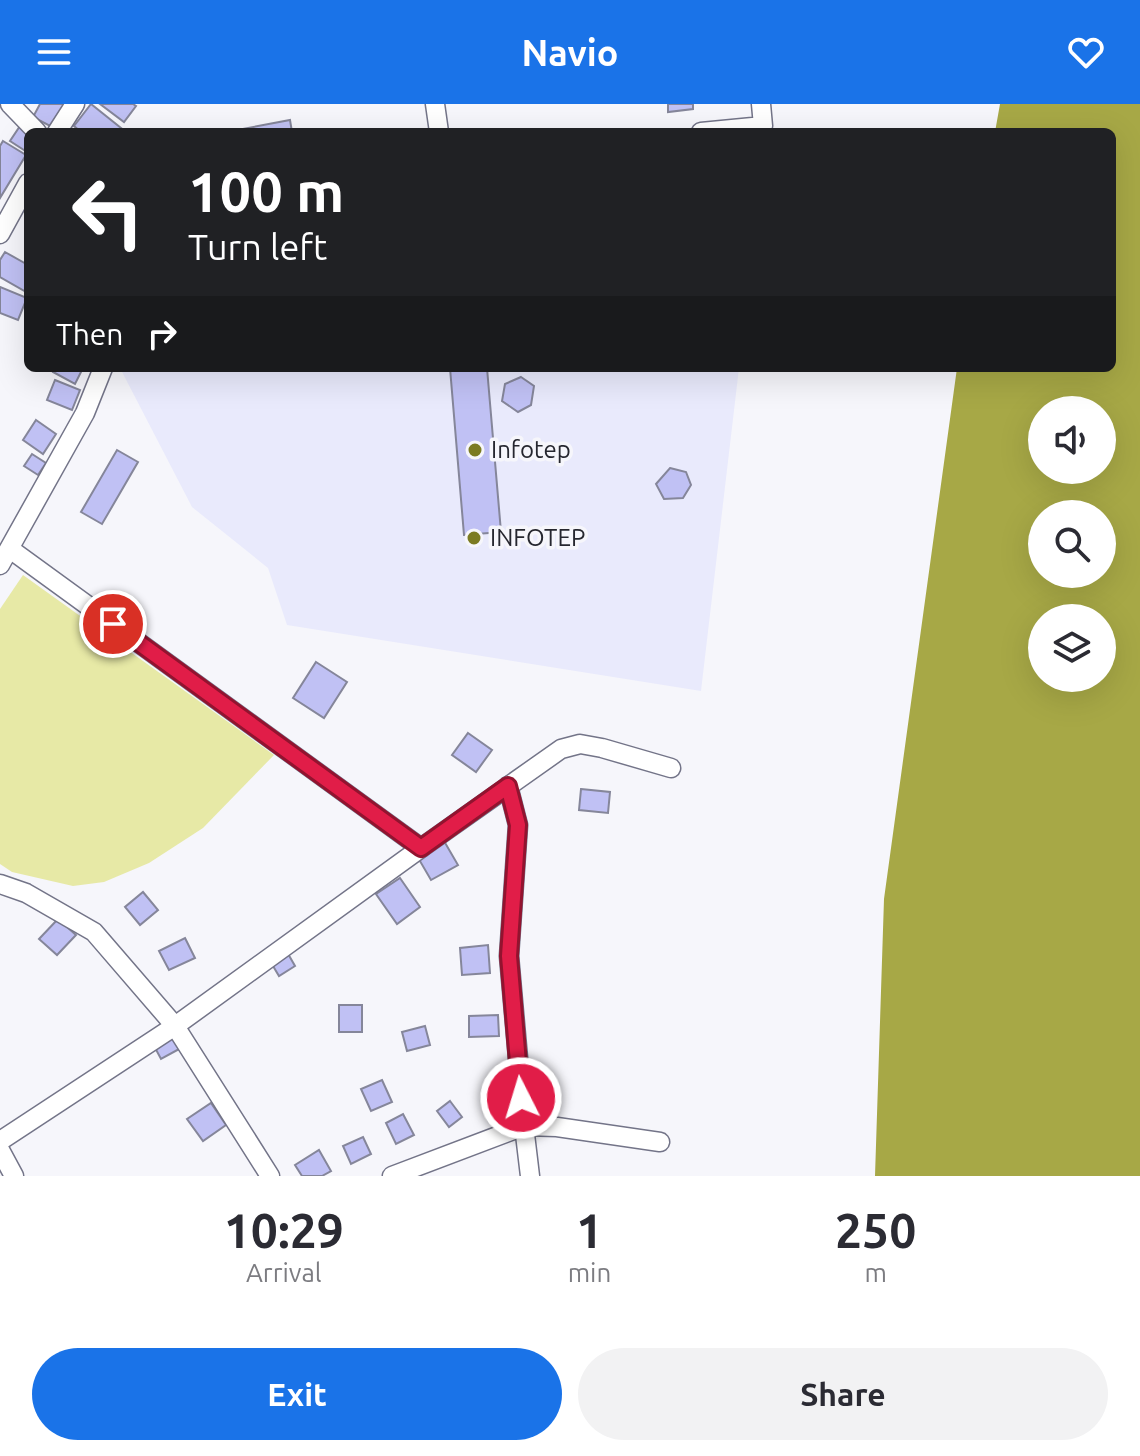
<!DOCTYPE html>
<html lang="en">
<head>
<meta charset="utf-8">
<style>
	:root { --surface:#fff; --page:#f2f2f3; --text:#2b2b33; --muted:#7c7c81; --accent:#1a73e8 }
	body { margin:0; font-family:Ubuntu,sans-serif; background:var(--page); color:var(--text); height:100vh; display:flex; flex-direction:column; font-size:30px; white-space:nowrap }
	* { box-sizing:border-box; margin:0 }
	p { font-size:26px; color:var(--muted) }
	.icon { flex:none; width:44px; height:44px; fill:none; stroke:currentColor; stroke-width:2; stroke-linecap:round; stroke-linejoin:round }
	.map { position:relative; height:1072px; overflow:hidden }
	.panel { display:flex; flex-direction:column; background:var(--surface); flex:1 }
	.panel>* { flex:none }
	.hud { position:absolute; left:24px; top:24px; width:1092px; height:244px; border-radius:12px; box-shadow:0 8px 32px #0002; background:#202124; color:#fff; overflow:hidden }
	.fabs { position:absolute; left:1028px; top:292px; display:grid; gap:16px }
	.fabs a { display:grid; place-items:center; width:88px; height:88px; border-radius:50%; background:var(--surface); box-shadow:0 8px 32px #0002; font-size:40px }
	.pin { position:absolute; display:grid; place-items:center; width:68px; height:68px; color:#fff; margin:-34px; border:4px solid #fff; border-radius:50%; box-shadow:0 2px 8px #0007 }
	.me { position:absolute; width:88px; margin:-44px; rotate:355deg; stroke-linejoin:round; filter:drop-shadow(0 0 6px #0008) }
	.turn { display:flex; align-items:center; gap:28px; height:168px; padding:0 32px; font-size:36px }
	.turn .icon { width:104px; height:104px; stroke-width:2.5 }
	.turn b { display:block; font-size:56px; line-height:68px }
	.then { display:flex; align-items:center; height:76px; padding:0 32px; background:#0003; gap:16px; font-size:30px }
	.eta { display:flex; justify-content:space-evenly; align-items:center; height:136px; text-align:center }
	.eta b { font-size:48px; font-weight:600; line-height:56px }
	.primary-button { display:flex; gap:16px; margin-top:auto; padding:16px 32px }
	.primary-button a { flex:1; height:92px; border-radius:48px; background:var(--accent); color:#fff; font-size:32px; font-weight:600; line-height:92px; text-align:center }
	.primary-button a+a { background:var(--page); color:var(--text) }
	header { display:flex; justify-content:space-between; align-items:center; height:104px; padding:0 32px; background:var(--accent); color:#fff; font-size:36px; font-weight:600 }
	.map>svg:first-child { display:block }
	.built { fill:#e9eafc }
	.green { fill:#e7e9a6 }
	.water { fill:#a7a846; fill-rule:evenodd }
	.building { fill:#c0c1f4; stroke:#85869a; stroke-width:2 }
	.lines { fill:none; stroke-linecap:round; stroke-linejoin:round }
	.street-casing { stroke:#737488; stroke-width:21 }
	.street { stroke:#fff; stroke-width:18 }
	.route-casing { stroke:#92132f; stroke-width:20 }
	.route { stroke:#e11d48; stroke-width:14 }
	.poi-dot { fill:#7b7b22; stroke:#f6f6fb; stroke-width:3 }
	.labels { text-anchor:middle; stroke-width:7; stroke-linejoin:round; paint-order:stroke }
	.poi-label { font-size:24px; fill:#26272f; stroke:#f6f6fb; text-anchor:start }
</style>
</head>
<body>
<header><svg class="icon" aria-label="menu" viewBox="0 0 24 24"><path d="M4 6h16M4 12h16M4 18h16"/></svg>Navio<svg class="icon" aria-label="heart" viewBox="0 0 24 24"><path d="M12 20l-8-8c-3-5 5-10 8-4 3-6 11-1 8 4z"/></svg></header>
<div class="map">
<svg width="1140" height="1072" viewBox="0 0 1140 1072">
	<rect width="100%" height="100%" fill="#f6f6fb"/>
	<path class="built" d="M120 264H739L701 587 287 521 268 464 192 403Z"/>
	<path class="green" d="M23 471 274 651 203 724 149 759 104 778 73 782 12 768 0 760V505Z"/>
	<path class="water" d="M1000 0H1140V1072H875L884 795 957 264H1112V28H995ZM1042 306H1102V366H1042ZM1042 410H1102V470H1042ZM1042 514H1102V574H1042Z"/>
	<g class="building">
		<path d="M40 0H64L52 23 33 13Z"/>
		<path d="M91 0 126 28H81L74 22Z"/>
		<path d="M100 0H133L136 2 124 18Z"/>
		<path d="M668 0H693V5L668 8Z"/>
		<path d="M290 16 292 28H237V26Z"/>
		<path d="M20 22 28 28 27 48 10 37Z"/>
		<path d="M3 37 26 51 0 94V42Z"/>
		<path d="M5 148 28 161V189L0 173V156Z"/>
		<path d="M0 183 27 194 18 216 0 209Z"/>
		<path d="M55 264H83L75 280 53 268Z"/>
		<path d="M450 264H487L501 428 464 431Z"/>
		<path d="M521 273 534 282 531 301 518 308 502 297 505 280Z"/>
		<path d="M55 276 80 286 72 306 47 296Z"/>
		<path d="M36 316 56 330 43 350 23 336Z"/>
		<path d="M117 346 138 358 102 420 81 408Z"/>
		<path d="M32 350 46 359 38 371 24 362Z"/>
		<path d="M670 364 686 368 691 381 683 394 664 395 656 380Z"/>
		<path d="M316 558 347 578 324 614 293 594Z"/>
		<path d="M468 629 492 646 476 668 452 651Z"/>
		<path d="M581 685 610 688 608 709 579 706Z"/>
		<path d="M444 737 458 761 431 776 417 752Z"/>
		<path d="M400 774 420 803 397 820 376 790Z"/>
		<path d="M143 788 158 806 140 821 125 803Z"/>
		<path d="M58 815 76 831 57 851 39 835Z"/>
		<path d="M185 834 195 854 169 866 159 847Z"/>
		<path d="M488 841 490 869 462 871 460 844Z"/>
		<path d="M287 848 295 862 279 872 270 857Z"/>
		<rect x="339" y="901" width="23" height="27"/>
		<path d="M498 911 499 932 469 933V912Z"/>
		<path d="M425 922 430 941 407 947 402 928Z"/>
		<path d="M173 930 181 944 161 955 153 940Z"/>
		<path d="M382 976 392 998 371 1007 361 985Z"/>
		<path d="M450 997 462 1013 449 1023 437 1007Z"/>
		<path d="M211 999 226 1021 203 1037 187 1015Z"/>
		<path d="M403 1010 414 1031 396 1040 386 1019Z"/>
		<path d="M363 1033 371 1050 351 1060 343 1042Z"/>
		<path d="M319 1046 331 1067 322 1072H302L295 1061Z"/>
	</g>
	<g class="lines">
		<g class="street-casing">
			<g id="street">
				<path d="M10 0 37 28"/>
				<path d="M435 0 439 28"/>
				<path d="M57 28 75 0"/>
				<path d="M701 28 763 22 761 0"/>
				<path d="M0 130 28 79"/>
				<path d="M0 461 85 309 103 264"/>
				<path d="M508 682 518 721 509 852 524 1022 530 1072"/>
				<path d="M421 744 561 645 580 640 602 644 671 664"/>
				<path d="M0 780 26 789 94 828 175 922 270 1072"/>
				<path d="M0 1037 175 922 421 744 10 445"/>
				<path d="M0 1046 14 1072"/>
				<path d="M392 1072 524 1022 557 1023 660 1038"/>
			</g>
		</g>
		<use href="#street" class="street"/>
	</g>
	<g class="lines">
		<g class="route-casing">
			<path id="route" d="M113 520 421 744 508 682 518 721 509 852 521 994"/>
		</g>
		<use href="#route" class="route"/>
	</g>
	<g class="poi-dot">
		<circle cx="475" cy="346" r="8"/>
		<circle cx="474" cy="434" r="8"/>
	</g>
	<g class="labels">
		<g class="poi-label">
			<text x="491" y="354">Infotep</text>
			<text x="490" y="442">INFOTEP</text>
		</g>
	</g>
</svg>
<div class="fabs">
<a><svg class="icon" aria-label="sound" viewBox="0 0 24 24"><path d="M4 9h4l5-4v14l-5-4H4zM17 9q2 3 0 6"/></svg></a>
<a><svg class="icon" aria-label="search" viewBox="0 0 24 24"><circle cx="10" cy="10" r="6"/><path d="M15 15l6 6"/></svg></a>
<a><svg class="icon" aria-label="layers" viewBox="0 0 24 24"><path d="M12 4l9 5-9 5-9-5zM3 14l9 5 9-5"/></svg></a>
</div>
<div class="pin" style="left:113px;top:520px;background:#d93025"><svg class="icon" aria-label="arrive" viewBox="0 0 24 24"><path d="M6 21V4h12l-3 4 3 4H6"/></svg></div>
<svg class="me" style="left:521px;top:994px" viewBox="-20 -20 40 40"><circle r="17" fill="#e11d48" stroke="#fff" stroke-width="3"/><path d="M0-11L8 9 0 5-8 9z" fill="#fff"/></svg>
<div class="hud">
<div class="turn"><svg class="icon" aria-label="left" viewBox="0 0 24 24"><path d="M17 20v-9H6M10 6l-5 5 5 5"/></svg><div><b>100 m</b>Turn left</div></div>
<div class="then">Then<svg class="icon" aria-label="right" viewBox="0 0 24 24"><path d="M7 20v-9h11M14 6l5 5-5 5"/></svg></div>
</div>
</div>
<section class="panel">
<div class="eta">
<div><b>10:29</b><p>Arrival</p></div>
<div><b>1</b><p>min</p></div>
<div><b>250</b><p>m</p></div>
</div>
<div class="primary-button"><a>Exit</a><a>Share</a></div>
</section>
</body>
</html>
